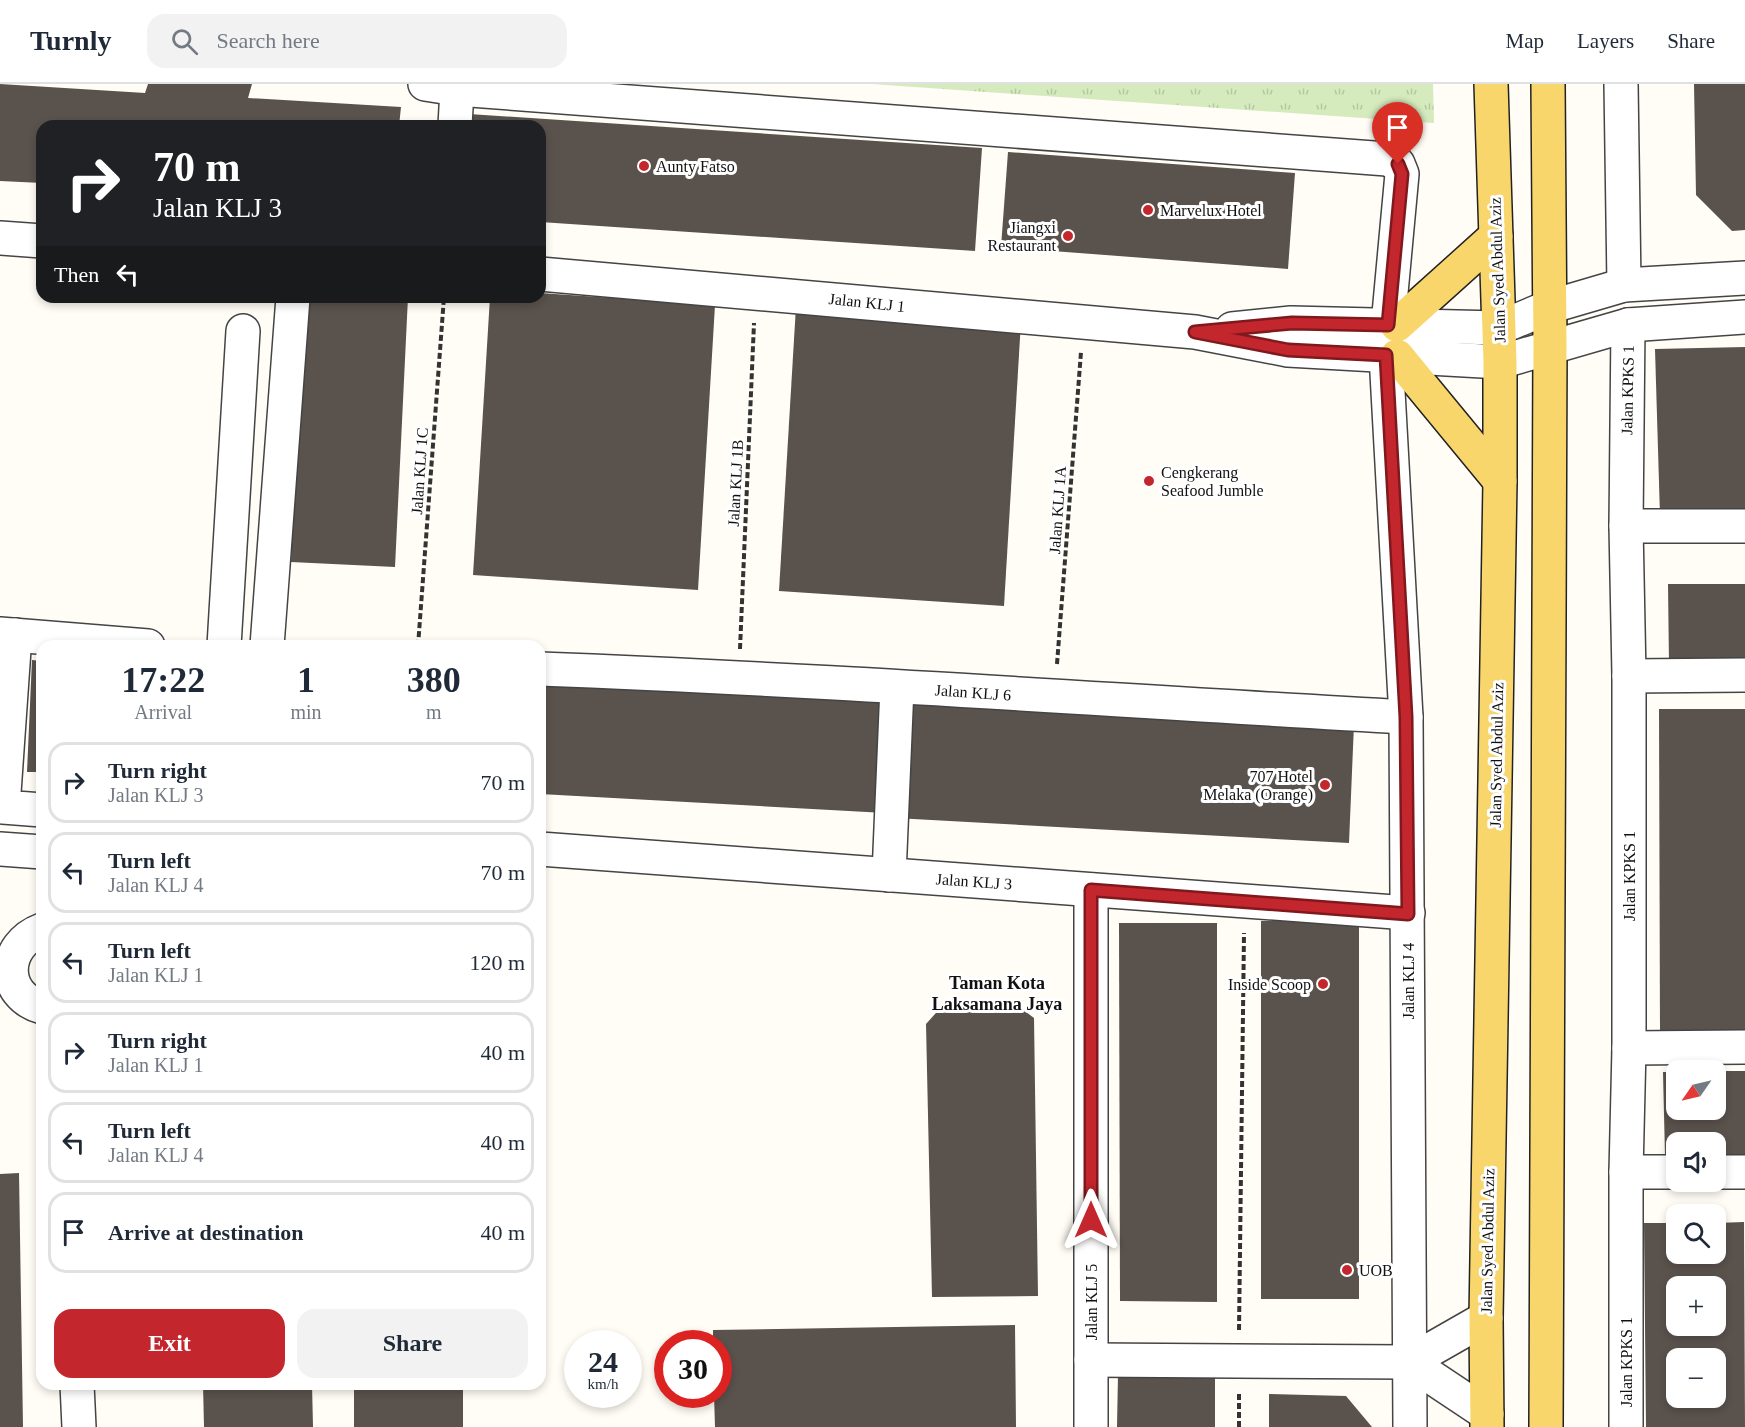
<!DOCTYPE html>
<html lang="en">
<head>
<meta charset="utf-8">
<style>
	:root { --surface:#fff; --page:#f2f2f3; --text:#1f2937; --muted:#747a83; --line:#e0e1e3; --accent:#c4262e }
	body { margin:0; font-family:"Times New Roman",serif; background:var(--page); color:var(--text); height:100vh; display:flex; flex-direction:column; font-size:22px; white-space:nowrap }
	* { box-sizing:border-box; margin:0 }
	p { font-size:20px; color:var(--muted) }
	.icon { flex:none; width:33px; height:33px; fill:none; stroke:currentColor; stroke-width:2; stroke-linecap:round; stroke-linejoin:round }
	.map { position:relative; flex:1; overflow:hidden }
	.panel { position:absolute; left:36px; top:556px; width:510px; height:750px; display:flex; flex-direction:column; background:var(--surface); border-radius:18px; box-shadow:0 3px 9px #0003 }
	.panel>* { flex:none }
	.hud { position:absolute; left:36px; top:36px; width:510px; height:183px; border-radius:18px; box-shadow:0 3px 9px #0003; background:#202124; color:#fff; overflow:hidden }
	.needle { width:39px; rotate:236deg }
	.buttons { position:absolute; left:1666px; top:976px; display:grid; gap:12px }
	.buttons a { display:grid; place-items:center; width:60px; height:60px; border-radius:12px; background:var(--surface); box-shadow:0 3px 9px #0003; font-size:30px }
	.speed { position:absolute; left:564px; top:1246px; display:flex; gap:12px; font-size:30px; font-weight:700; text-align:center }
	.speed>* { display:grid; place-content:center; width:78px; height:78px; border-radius:50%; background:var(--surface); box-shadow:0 3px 9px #0003; line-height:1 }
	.speed small { font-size:15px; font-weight:400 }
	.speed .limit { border:9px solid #d22; background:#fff; color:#111 }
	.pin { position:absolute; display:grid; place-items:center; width:51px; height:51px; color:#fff; margin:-62px -26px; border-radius:50% 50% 50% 0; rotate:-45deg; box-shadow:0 0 6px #0007 }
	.pin .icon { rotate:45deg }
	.me { position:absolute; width:66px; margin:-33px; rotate:0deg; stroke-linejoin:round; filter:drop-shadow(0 0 4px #0008) }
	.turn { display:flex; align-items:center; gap:21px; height:126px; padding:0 18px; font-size:27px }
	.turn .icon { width:78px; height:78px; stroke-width:2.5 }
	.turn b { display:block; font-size:42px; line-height:51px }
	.then { display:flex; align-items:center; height:57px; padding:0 18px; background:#0003; gap:12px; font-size:22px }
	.eta { display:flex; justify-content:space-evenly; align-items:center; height:102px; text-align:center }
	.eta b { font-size:36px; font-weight:600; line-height:42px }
	.action { display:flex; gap:12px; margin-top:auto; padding:12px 18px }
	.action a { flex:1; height:69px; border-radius:18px; background:var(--accent); color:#fff; font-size:24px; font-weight:600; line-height:69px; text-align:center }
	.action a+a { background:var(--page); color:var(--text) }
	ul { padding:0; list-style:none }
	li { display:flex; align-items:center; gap:18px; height:81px; margin:0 12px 9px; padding:0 6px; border:3px solid var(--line); border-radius:18px }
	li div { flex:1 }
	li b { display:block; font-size:22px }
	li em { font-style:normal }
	header { display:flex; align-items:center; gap:36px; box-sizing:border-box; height:84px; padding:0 30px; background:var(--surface); border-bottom:2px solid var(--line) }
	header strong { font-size:28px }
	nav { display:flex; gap:33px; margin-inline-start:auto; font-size:21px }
	.search { width:420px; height:54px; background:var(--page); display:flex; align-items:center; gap:15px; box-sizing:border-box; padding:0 21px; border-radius:18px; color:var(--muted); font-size:22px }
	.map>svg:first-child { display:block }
	.grass { fill:url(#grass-tufts) }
	.building { fill:#5a524d; fill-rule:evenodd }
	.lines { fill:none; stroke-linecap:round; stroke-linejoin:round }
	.minor-casing { stroke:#444; stroke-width:36 }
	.major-casing { stroke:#222; stroke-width:36 }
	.path { stroke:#333; stroke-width:4; stroke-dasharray:6 3; stroke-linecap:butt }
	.minor { stroke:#fff; stroke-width:33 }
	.major { stroke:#f9d66b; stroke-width:33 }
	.route-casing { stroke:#7f191e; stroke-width:15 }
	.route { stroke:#c4262e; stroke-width:10 }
	.poi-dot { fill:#c4262e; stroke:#fff; stroke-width:2 }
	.labels { text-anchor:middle; stroke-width:6; stroke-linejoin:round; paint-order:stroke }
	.poi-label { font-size:16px; fill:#111; stroke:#fff; text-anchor:start }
	.street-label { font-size:16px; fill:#111; stroke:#fff }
	.neighbourhood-label { font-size:18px; font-weight:bold; fill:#111; stroke:#fff }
</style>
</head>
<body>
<header>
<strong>Turnly</strong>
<div class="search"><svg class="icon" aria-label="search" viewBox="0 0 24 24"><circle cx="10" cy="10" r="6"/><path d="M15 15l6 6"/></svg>Search here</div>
<nav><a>Map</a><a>Layers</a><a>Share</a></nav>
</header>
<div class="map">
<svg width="1745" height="1343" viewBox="0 0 1745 1343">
	<defs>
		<pattern id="grass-tufts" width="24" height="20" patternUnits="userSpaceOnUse" patternTransform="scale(1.5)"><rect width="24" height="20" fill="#d5ebbd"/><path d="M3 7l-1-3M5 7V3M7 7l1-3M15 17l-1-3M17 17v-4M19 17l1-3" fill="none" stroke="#b6c8a1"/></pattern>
	</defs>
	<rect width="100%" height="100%" fill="#fffdf5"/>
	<path class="grass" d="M872 0H1433L1434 39Z"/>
	<g class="building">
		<path d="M0 0 145 9 148 0H252L248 14 401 23 399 42H42V99L0 97Z"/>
		<path d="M1694 0H1745V146L1732 147 1696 111Z"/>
		<path d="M469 30 982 64 975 167 540 138V42H469Z"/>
		<path d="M1008 68 1295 89 1288 185 1001 163Z"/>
		<path d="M540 209 715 221 698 506 473 491 490 213H540Z"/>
		<path d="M303 213H408L395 483 291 478Z"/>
		<path d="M796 222 1021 237 1004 522 779 507Z"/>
		<path d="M1745 263V430L1660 432 1655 265Z"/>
		<path d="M1668 500H1745V580H1669Z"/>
		<path d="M32 576 42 577V688H27Z"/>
		<path d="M540 591 891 610 885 729 540 710Z"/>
		<path d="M901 615 1354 640 1349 759 895 734Z"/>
		<path d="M1659 625H1745V949L1660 948Z"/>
		<rect x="1261" y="837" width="98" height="378"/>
		<path d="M1119 839H1217V1218L1120 1217Z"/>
		<path d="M944 920 1018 922 1034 934 1038 1212 932 1213 926 940Z"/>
		<path d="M1716 987H1745V1071H1716V1059H1677V1072H1665L1663 988H1677V1026H1716Z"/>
		<path d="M19 1089 23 1343H0V1090Z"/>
		<path d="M1744 1138 1745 1343H1646L1644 1139H1677V1170H1716V1139ZM1677 1203H1716V1242H1677ZM1677 1275H1716V1314H1677Z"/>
		<path d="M1015 1241 1016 1343H715L714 1311H718V1260H713V1246Z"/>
		<path d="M1118 1291 1215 1292V1343H1117Z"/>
		<path d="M203 1300H312L313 1343H204Z"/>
		<rect x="354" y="1300" width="109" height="43"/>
		<path d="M1269 1310 1346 1312 1372 1343H1269Z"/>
	</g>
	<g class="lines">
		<g class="minor-casing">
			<g id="minor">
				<path d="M425 0 457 5 1387 75 1398 80 1402 90 1388 241"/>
				<path d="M1621 0 1624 201"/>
				<path d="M455 42 457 5"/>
				<path d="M0 154 42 157"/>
				<path d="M540 190 1195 248 1288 266 1500 278 1628 241 1745 233"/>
				<path d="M1232 245 1291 239 1499 244 1549 223 1624 201 1745 194"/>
				<path d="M1386 271 1406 633 1410 1343"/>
				<path d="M1626 442H1745"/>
				<path d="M0 550 148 562"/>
				<path d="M15 551 3 723 42 726"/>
				<path d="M224 562 243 247"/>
				<path d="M267 562 293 213"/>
				<path d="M540 585C829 596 1118 617 1406 633"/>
				<path d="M1629 592 1745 591"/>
				<path d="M0 765 42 768"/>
				<path d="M540 765 1408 829"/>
				<path d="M889 791 897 603"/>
				<path d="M1091 806V1343"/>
				<path d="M42 846C2 861 0 911 42 923"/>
				<path d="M1629 964 1745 963"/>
				<path d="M1626 1088H1677"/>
				<path d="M1716 1088H1745"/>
				<path d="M1091 1276 1409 1278 1486 1234"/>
				<path d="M1409 1278 1487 1330"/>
				<path d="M77 1300 79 1343"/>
				<path d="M1626 1343V1088L1629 964V592L1626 442 1628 241"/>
			</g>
		</g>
		<g class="major-casing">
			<g id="major">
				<path d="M1397 241 1496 152"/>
				<path d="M1397 272 1500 397"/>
				<path d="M1487 1343 1486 1234 1500 397V278L1491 0"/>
				<path d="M1546 1343 1550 261 1548 0"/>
			</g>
		</g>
		<g class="path">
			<path d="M418 562 444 213"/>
			<path d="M740 565 754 239"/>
			<path d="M1057 580 1081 268"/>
			<path d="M1239 1246 1244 849"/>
			<path d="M1239 1343V1308"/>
		</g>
		<use href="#minor" class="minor"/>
		<use href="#major" class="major"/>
	</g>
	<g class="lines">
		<g class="route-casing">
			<path id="route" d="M1091 1136V806L1408 830 1406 633 1386 271 1288 266 1195 248 1292 239 1388 241 1402 90 1398 80"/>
		</g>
		<use href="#route" class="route"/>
	</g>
	<g class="poi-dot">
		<circle cx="644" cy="82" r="6"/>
		<circle cx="1148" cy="126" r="6"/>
		<circle cx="1068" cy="152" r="6"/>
		<circle cx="1149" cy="397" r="6"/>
		<circle cx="1325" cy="701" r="6"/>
		<circle cx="1323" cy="900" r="6"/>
		<circle cx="1347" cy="1186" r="6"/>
	</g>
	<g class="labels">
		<g class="poi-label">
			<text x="656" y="88">Aunty Fatso</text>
			<text x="1160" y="132">Marvelux Hotel</text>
			<text x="1056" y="149" text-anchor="end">Jiangxi<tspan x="1056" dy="18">Restaurant</tspan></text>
			<text x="1161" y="394">Cengkerang<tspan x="1161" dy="18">Seafood Jumble</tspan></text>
			<text x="1313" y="698" text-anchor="end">707 Hotel<tspan x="1313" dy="18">Melaka (Orange)</tspan></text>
			<text x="1311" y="906" text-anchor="end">Inside Scoop</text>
			<text x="1359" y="1192">UOB</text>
		</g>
		<g class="street-label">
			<text transform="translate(1497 186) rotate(-92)" y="6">Jalan Syed Abdul Aziz</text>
			<text transform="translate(867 218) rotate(6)" y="6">Jalan KLJ 1</text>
			<text transform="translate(1627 306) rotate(-89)" y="6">Jalan KPKS 1</text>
			<text transform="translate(419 387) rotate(-86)" y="6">Jalan KLJ 1C</text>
			<text transform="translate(735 399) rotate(-87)" y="6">Jalan KLJ 1B</text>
			<text transform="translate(1057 426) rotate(-86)" y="6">Jalan KLJ 1A</text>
			<text transform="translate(973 608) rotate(4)" y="6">Jalan KLJ 6</text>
			<text transform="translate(1496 671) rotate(-89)" y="6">Jalan Syed Abdul Aziz</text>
			<text transform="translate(1629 792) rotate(-90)" y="6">Jalan KPKS 1</text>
			<text transform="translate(974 797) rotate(4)" y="6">Jalan KLJ 3</text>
			<text transform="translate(1408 897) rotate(-90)" y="6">Jalan KLJ 4</text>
			<text transform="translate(1487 1157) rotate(-89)" y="6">Jalan Syed Abdul Aziz</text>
			<text transform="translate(1091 1218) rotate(-90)" y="6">Jalan KLJ 5</text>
			<text transform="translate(1626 1278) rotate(-90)" y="6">Jalan KPKS 1</text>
		</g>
		<g class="neighbourhood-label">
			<text x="997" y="905">Taman Kota<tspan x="997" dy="21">Laksamana Jaya</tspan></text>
		</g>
	</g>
</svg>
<div class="buttons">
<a><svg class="needle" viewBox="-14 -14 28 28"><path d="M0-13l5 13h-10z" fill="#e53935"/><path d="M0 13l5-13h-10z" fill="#747a83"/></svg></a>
<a><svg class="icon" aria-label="sound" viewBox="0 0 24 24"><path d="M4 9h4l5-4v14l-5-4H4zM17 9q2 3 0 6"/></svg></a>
<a><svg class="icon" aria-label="search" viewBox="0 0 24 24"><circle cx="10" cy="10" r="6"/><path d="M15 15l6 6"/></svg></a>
<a>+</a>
<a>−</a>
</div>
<div class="speed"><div>24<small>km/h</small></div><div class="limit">30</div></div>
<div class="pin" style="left:1398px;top:80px;background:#d93025"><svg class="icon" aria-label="arrive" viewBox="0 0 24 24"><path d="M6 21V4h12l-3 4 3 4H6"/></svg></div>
<svg class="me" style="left:1091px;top:1136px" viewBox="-20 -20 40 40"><path d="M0-17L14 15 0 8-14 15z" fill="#c4262e" stroke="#fff" stroke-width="4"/></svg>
<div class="hud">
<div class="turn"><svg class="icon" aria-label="right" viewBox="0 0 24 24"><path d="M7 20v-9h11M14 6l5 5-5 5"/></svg><div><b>70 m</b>Jalan KLJ 3</div></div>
<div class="then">Then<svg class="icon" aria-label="left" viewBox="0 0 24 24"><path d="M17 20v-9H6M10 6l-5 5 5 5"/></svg></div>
</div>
<section class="panel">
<div class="eta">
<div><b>17:22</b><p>Arrival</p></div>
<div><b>1</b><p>min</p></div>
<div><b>380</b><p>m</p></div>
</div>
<ul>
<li><svg class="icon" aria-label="right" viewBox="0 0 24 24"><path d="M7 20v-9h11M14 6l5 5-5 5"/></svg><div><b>Turn right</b><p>Jalan KLJ 3</p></div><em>70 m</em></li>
<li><svg class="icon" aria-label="left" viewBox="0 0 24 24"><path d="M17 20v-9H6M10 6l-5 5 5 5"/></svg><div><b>Turn left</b><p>Jalan KLJ 4</p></div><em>70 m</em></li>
<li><svg class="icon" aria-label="left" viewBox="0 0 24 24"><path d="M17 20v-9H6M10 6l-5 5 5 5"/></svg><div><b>Turn left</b><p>Jalan KLJ 1</p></div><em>120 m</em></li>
<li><svg class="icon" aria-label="right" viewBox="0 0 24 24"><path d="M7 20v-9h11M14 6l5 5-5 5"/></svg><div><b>Turn right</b><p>Jalan KLJ 1</p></div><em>40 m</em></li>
<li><svg class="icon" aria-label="left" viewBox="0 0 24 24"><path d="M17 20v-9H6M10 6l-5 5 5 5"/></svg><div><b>Turn left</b><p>Jalan KLJ 4</p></div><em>40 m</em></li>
<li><svg class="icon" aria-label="arrive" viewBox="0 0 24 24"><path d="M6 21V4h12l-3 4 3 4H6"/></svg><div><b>Arrive at destination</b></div><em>40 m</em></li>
</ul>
<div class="action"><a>Exit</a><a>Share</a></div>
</section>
</div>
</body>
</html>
